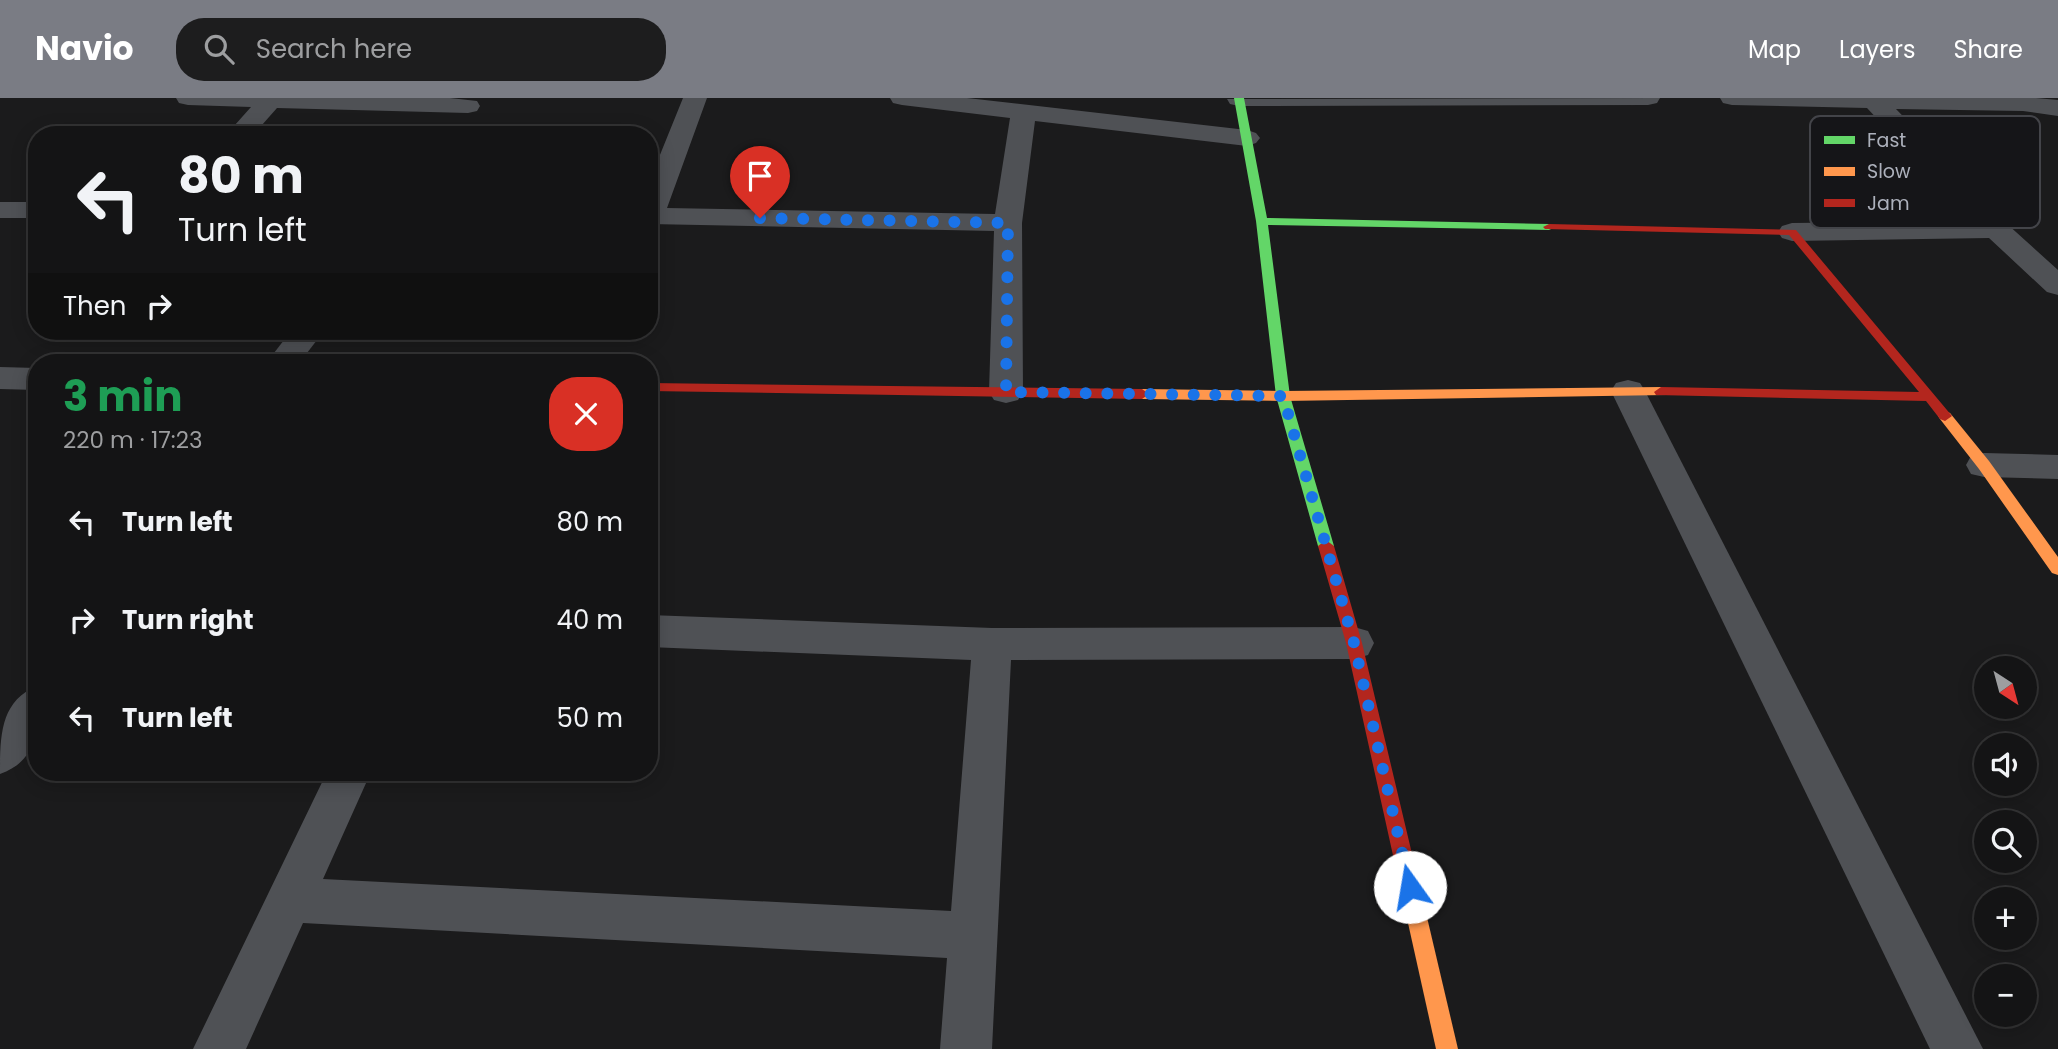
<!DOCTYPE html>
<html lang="en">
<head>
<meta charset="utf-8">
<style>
	:root { --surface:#141415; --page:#1d1d1e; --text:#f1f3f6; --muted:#9d9ea0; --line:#333334; --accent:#7a7c84 }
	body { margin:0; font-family:Poppins,sans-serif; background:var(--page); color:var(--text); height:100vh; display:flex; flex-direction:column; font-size:26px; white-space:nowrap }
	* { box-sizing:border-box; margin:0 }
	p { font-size:23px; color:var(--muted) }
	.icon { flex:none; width:38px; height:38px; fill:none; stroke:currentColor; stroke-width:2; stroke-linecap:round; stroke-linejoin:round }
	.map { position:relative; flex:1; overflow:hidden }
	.panel { position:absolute; left:28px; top:256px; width:630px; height:427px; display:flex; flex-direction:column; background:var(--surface); border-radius:28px; box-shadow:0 4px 18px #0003,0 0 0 2px var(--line) }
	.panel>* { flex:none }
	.hud { position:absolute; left:28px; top:28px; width:630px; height:214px; border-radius:28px; box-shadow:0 4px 18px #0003,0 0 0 2px var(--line); background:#141415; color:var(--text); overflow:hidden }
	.needle { width:46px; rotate:144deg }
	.buttons { position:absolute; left:1974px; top:558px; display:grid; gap:14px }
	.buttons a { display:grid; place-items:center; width:63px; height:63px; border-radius:50%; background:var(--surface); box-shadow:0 4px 18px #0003,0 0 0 2px var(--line); font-size:35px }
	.pin { position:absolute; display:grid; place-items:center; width:60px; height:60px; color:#fff; margin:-72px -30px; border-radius:50% 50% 50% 0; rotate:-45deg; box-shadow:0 0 7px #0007 }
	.pin .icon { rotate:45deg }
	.me { position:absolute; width:77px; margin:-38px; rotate:347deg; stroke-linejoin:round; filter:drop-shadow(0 0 5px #0008) }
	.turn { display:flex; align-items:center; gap:24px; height:147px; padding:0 35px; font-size:32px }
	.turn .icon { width:91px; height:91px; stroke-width:2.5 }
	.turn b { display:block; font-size:49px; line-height:60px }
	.then { display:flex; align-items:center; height:66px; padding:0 35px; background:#0003; gap:14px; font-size:26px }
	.round { display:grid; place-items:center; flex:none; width:74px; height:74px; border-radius:28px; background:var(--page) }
	.headline { display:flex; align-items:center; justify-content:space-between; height:119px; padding:0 35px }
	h1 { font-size:42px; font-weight:700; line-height:52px; color:#1e9e55 }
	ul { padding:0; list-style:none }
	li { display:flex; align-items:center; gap:21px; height:98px; padding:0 35px }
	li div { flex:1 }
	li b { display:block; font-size:26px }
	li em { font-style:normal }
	header { display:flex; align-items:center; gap:42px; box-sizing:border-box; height:98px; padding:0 35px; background:var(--accent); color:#fff }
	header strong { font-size:33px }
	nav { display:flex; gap:38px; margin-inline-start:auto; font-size:24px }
	.search { width:490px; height:63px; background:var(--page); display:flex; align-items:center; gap:18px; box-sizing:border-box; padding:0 24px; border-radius:28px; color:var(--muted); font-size:26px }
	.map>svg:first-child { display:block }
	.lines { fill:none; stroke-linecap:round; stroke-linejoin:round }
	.street { fill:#4f5155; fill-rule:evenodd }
	.fast { fill:#63d668; fill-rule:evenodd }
	.slow { fill:#ff974d; fill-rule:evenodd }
	.jam { fill:#b3261e; fill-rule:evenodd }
	.route { stroke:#1a73e8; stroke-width:12; stroke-dasharray:0 21.6 }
	.key { fill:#151518; stroke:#434449; stroke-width:2 }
	.key-label { font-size:19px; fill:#adb1bc }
</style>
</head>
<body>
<header>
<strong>Navio</strong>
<div class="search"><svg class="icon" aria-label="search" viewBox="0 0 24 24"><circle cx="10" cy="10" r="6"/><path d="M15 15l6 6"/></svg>Search here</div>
<nav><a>Map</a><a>Layers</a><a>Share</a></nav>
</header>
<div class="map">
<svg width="2058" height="951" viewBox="0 0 2058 951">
	<rect width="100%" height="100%" fill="#1b1b1c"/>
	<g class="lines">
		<g class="street">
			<path d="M176 0H450L477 3 480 8 477 13 468 15 277 10 253 37H226L251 9 188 7 179 5Z"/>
			<path d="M683 0H707L667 110 995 116 1010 20 902 7 893 5 890 0H967L1247 32 1256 35 1260 40 1256 45 1247 48 1035 23 1022 125 1023 294 1018 302 1006 305 994 302 989 294 994 133 649 126V84Z"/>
			<path d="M1660 0 1657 5 1648 7 1239 8 1230 6 1227 1Z"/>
			<path d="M1720 0H2036L2058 2V18L2023 13 1896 11 2006 125 2058 172V197L2047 194 1989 140 1792 143 1782 140 1778 134 1782 128 1792 125 1973 123 1867 10 1732 7 1723 5Z"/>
			<rect x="0" y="104" width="37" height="16"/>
			<path d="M291 233H324L300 264H267Z"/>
			<path d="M0 269 37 270V292L0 291Z"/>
			<path d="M1628 282 1640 285 1645 293 1983 951H1930L1611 293 1616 285Z"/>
			<path d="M1984 355 2058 357V381L1984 379 1971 376 1966 367 1971 358Z"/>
			<path d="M649 517 992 530 1354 529 1368 533 1374 545 1368 557 1354 561 1011 562 992 951H940L947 860 303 825 246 951H193L327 674H371L323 781 951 813 971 562 649 549Z"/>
			<path d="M37 588C37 625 42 661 0 676 0 639 0 603 37 588Z"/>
		</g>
		<path class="fast" d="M1234 0H1244L1267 120 1549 126 1555 129 1549 132 1268 127 1290 298 1334 448 1326 454 1318 448 1276 298 1256 123Z"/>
		<g class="slow">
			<path d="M1661 289 1668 294 1666 297 1283 303 1142 301 1135 296 1142 291 1283 293Z"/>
			<path d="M1945 313 1950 315 1989 363 2058 459V477L2052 475 1979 371 1940 321 1938 318Z"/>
			<path d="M1412 789 1419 791 1422 798 1458 951H1436L1402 798 1405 791Z"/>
		</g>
		<g class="jam">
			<path d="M1549 126 1796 132 1952 318 1945 323 1940 321 1926 303 1656 297 1654 294 1661 289 1919 294 1789 137 1545 131 1543 129Z"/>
			<path d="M649 285 1142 291 1149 296 1142 301 649 293Z"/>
			<path d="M1326 442 1334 448 1362 545 1422 798 1419 805 1412 807 1405 805 1402 798 1346 545 1318 448Z"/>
		</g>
	</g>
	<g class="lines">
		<path class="route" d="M760 120 1008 125 1006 294 1283 298 1354 545 1410 789"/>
	</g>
	<rect x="1810" y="18" width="230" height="112" rx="10" class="key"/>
	<rect x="1824" y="38" width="31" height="8" fill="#63d668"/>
	<rect x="1824" y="69" width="31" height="9" fill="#ff974d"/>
	<rect x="1824" y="101" width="31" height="8" fill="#b3261e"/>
	<g class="key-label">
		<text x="1867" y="49">Fast</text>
		<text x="1867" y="80">Slow</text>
		<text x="1867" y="112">Jam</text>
	</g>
</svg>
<div class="buttons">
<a><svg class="needle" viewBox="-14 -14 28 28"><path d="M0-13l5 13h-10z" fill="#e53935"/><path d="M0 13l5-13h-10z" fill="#9d9ea0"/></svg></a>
<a><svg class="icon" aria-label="sound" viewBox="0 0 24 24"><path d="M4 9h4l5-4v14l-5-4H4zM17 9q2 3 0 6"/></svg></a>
<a><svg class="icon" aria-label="search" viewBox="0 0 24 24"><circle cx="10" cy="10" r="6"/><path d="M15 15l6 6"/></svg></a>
<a>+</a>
<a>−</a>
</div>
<div class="pin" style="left:760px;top:120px;background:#d93025"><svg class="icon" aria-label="arrive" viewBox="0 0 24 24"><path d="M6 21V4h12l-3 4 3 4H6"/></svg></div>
<svg class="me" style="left:1410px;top:789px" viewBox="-20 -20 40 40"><circle r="19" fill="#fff"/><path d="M0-13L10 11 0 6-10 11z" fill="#1a73e8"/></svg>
<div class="hud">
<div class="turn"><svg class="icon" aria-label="left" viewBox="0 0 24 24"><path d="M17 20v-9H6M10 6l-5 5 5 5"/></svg><div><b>80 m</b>Turn left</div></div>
<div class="then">Then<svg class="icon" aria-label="right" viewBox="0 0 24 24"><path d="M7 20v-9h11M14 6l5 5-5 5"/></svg></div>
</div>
<section class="panel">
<div class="headline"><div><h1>3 min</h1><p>220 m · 17:23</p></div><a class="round" style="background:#d93025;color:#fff"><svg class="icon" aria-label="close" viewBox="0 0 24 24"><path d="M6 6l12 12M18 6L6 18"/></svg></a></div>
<ul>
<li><svg class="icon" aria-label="left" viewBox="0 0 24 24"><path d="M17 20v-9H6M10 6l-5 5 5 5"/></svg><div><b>Turn left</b></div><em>80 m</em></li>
<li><svg class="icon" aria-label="right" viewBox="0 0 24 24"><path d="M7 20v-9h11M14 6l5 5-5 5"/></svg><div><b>Turn right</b></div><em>40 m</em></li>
<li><svg class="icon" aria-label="left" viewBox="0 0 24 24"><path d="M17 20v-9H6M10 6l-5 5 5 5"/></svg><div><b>Turn left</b></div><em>50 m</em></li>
</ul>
</section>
</div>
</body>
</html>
